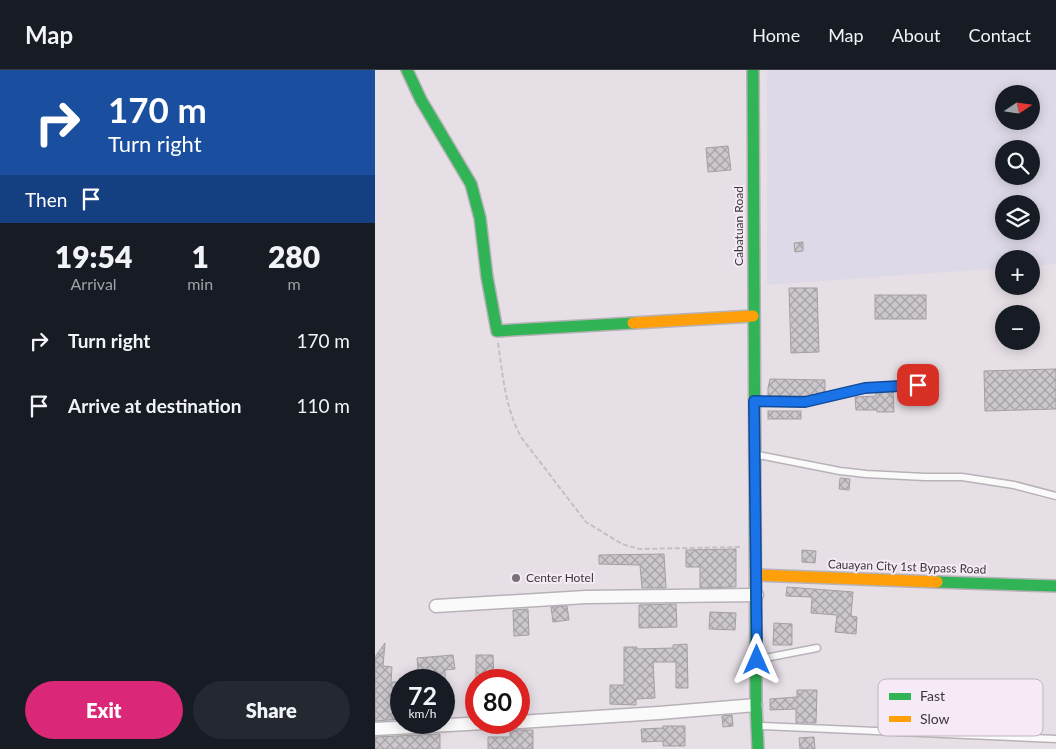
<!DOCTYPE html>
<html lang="en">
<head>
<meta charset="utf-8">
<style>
	:root { --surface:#171b24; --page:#242831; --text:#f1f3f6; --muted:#9ea1a6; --line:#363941; --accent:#db2777 }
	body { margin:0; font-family:Lato,sans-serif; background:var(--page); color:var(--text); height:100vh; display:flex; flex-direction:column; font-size:19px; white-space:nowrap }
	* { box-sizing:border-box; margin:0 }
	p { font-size:16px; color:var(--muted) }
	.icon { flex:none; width:28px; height:28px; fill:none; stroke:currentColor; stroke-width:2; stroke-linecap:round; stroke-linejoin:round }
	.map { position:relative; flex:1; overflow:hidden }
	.drawer { display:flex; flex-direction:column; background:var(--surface); width:375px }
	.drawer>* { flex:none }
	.top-card { background:#1a4fa0; color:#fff; overflow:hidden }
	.needle { width:32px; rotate:77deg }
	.tools { position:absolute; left:620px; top:15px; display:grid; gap:10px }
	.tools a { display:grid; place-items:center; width:45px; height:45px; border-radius:50%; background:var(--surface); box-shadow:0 2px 12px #0003; font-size:25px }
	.speed { position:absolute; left:15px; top:599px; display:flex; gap:10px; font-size:25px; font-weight:700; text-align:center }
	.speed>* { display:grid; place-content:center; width:65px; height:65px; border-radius:50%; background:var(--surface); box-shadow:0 2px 12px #0003; line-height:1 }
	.speed small { font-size:12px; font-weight:400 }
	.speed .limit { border:8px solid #d22; background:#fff; color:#111 }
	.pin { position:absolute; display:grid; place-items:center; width:42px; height:42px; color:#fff; margin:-21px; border-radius:10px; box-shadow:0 2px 8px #0006 }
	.me { position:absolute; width:55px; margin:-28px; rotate:0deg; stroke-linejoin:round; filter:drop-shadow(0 0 4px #0008) }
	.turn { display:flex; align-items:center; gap:18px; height:105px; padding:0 25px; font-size:22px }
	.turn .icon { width:65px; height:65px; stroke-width:2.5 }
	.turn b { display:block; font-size:35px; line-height:42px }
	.then { display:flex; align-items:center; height:48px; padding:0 25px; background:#0003; gap:10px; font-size:19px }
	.eta { display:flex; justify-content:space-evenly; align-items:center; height:85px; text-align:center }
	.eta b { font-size:30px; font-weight:800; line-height:35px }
	.primary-button { display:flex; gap:10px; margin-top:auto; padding:10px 25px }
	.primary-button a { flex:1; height:58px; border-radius:30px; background:var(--accent); color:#fff; font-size:20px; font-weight:800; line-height:58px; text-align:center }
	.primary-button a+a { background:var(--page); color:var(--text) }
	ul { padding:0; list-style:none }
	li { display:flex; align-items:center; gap:15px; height:65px; padding:0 25px }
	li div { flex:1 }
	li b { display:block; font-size:19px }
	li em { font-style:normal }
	header { display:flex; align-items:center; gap:30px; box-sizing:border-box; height:70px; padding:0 25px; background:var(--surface); border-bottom:1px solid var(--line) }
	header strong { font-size:24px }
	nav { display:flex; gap:28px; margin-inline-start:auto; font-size:18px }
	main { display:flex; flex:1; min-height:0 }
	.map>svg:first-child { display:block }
	.industrial { fill:#ded9e8; fill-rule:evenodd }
	.building { fill:url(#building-cross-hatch); stroke:#a39fa3 }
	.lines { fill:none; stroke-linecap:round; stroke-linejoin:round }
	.lane-casing { stroke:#b7b2b7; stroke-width:9 }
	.street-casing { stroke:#b7b2b7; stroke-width:15 }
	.fast-casing { stroke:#b7b2b7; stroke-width:14 }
	.slow-casing { stroke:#b7b2b7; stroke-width:14 }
	.path { stroke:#c3c0c3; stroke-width:2; stroke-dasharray:5 2.5; stroke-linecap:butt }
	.lane { stroke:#fbfafb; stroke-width:6 }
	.street { stroke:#fbfafb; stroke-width:12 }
	.fast { stroke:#30b455; stroke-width:11 }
	.slow { stroke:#ff9f0a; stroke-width:11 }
	.route-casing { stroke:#114b97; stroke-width:12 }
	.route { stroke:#1a73e8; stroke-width:9 }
	.poi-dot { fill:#787278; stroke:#f6eaf6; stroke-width:2 }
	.labels { text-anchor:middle; stroke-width:4; stroke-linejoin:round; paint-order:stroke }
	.street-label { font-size:12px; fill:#3c373c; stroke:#f6eaf6 }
	.poi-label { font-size:12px; fill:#3c373c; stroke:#f6eaf6; text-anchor:start }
	.key { fill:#f6eaf6; stroke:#beb4be; stroke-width:1 }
	.key-label { font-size:14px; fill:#3c373c }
</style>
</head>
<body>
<header>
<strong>Map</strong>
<nav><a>Home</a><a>Map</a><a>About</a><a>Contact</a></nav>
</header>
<main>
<section class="drawer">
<div class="top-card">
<div class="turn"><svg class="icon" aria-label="right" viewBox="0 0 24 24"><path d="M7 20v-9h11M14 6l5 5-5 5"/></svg><div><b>170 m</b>Turn right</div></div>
<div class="then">Then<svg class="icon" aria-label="arrive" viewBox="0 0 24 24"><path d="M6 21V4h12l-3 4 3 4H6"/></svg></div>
</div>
<div class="eta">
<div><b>19:54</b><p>Arrival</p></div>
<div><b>1</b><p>min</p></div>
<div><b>280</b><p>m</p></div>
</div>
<ul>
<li><svg class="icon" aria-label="right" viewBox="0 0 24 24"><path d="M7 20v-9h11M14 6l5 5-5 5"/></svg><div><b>Turn right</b></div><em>170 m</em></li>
<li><svg class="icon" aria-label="arrive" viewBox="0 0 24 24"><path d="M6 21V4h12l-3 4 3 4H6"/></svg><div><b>Arrive at destination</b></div><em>110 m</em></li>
</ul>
<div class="primary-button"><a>Exit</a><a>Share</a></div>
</section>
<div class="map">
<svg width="681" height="679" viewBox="0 0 681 679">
	<defs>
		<pattern id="building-cross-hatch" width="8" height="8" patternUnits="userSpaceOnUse" patternTransform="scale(1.25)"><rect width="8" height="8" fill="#ccc7cc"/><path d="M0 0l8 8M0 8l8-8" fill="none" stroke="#a7a2a7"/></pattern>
	</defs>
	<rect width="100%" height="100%" fill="#e6e0e6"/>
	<path class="industrial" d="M392 0H681V194L656 196V189H629V198L392 215ZM629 24H656V51H629ZM629 79H656V106H629ZM629 134H656V161H629Z"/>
	<g class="building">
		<path d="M353 76 356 100 333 102 331 78Z"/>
		<path d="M428 172V181L420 182 419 173Z"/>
		<path d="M414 218H442L444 282 416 283Z"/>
		<rect x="500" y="225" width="51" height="24"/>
		<path d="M681 299V339L610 341 609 301Z"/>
		<path d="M395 309 450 310V322L433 326H393V318Z"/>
		<path d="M518 321 519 342H502V340H481L480 327 501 326V322Z"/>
		<rect x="393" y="341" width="33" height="8"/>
		<path d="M465 408 475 409 474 420 464 419Z"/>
		<path d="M361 479V517L325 518V497H311V480Z"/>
		<path d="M427 480 441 481 440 493 427 492Z"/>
		<path d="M289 484 291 518H267L265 495 224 494V485Z"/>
		<path d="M412 517 478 522 476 546 482 547 481 564 460 562 462 545 436 543 437 527 411 526Z"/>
		<path d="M301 534 302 557 264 558V535Z"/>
		<path d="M192 536 194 550 178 552 176 537Z"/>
		<path d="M153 539 154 565 139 566 138 540Z"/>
		<path d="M335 542 361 543 360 560 334 559Z"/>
		<path d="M399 553 417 554V575H398Z"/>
		<path d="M10 573 8 596 17 597 16 612H26V649L0 651V587Z"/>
		<path d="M312 574 313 618H301V592H278L280 628 261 629V635L235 634V615H249V577H262V579L298 578V575Z"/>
		<path d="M78 585 80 599 70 600V610H44L42 588Z"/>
		<path d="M101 585H118L119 610H101Z"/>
		<path d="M422 620H442L441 653H421V639L395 640V629L422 627Z"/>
		<path d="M357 645 358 656 348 657 347 646Z"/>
		<path d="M288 656H310V676H288V671L267 672 266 659 288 658Z"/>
		<path d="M135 660H158V679H113V667H135Z"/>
		<path d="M65 664V679H0V667Z"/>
		<path d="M439 667 440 679H425L424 668Z"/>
	</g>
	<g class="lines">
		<g class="lane-casing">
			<g id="lane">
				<path d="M383 331 430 332 490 318 543 315"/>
				<path d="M383 385 465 401 491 404 550 407H587L639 415 681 426"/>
				<path d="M385 589 442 578"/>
				<path d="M385 656 681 669"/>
			</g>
		</g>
		<g class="street-casing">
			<g id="street">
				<path d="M61 536 211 527 382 525"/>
				<path d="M144 652 284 643 381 635"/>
				<path d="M0 659 128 652"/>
			</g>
		</g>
		<g class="fast-casing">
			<g id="fast">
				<path d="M32 0 46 30 96 114 105 148 112 207 122 261 258 253"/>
				<path d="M378 0 381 635 383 679"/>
				<path d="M562 512 681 516"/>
			</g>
		</g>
		<g class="slow-casing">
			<g id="slow">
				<path d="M258 253 378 246"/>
				<path d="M381 505 562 512"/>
			</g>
		</g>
		<path class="path" d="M123 273C128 306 130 337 146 367L211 452 247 474 264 479 365 477"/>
		<use href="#lane" class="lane"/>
		<use href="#street" class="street"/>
		<use href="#fast" class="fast"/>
		<use href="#slow" class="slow"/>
	</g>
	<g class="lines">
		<g class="route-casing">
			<path id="route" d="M382 590 379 331 430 332 490 318 543 315"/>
		</g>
		<use href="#route" class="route"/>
	</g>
	<circle class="poi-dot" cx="141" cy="508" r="5"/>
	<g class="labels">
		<g class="street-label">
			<text transform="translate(364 156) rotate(-90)" y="4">Cabatuan Road</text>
			<text transform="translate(532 497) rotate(2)" y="4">Cauayan City 1st Bypass Road</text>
		</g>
		<g class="poi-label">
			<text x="151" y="512">Center Hotel</text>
		</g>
	</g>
	<rect x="503" y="609" width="165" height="57" rx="8" class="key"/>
	<rect x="514" y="623" width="22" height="7" fill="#30b455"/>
	<rect x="514" y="646" width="22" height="6" fill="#ff9f0a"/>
	<g class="key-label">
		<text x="545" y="631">Fast</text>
		<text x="545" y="654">Slow</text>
	</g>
</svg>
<div class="tools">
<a><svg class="needle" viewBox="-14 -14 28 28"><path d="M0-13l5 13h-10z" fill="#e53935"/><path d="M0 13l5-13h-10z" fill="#9ea1a6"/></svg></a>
<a><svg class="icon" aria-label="search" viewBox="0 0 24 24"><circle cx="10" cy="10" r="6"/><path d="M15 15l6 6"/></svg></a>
<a><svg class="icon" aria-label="layers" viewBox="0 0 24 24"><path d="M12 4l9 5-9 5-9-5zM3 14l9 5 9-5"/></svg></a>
<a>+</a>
<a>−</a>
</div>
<div class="speed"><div>72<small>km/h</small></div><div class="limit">80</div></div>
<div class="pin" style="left:543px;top:315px;background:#d93025"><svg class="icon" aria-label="arrive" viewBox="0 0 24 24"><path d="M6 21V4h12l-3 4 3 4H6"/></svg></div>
<svg class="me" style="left:382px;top:590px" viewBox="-20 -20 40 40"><path d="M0-17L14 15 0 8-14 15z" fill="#1a73e8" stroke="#fff" stroke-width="4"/></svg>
</div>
</main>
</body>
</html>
